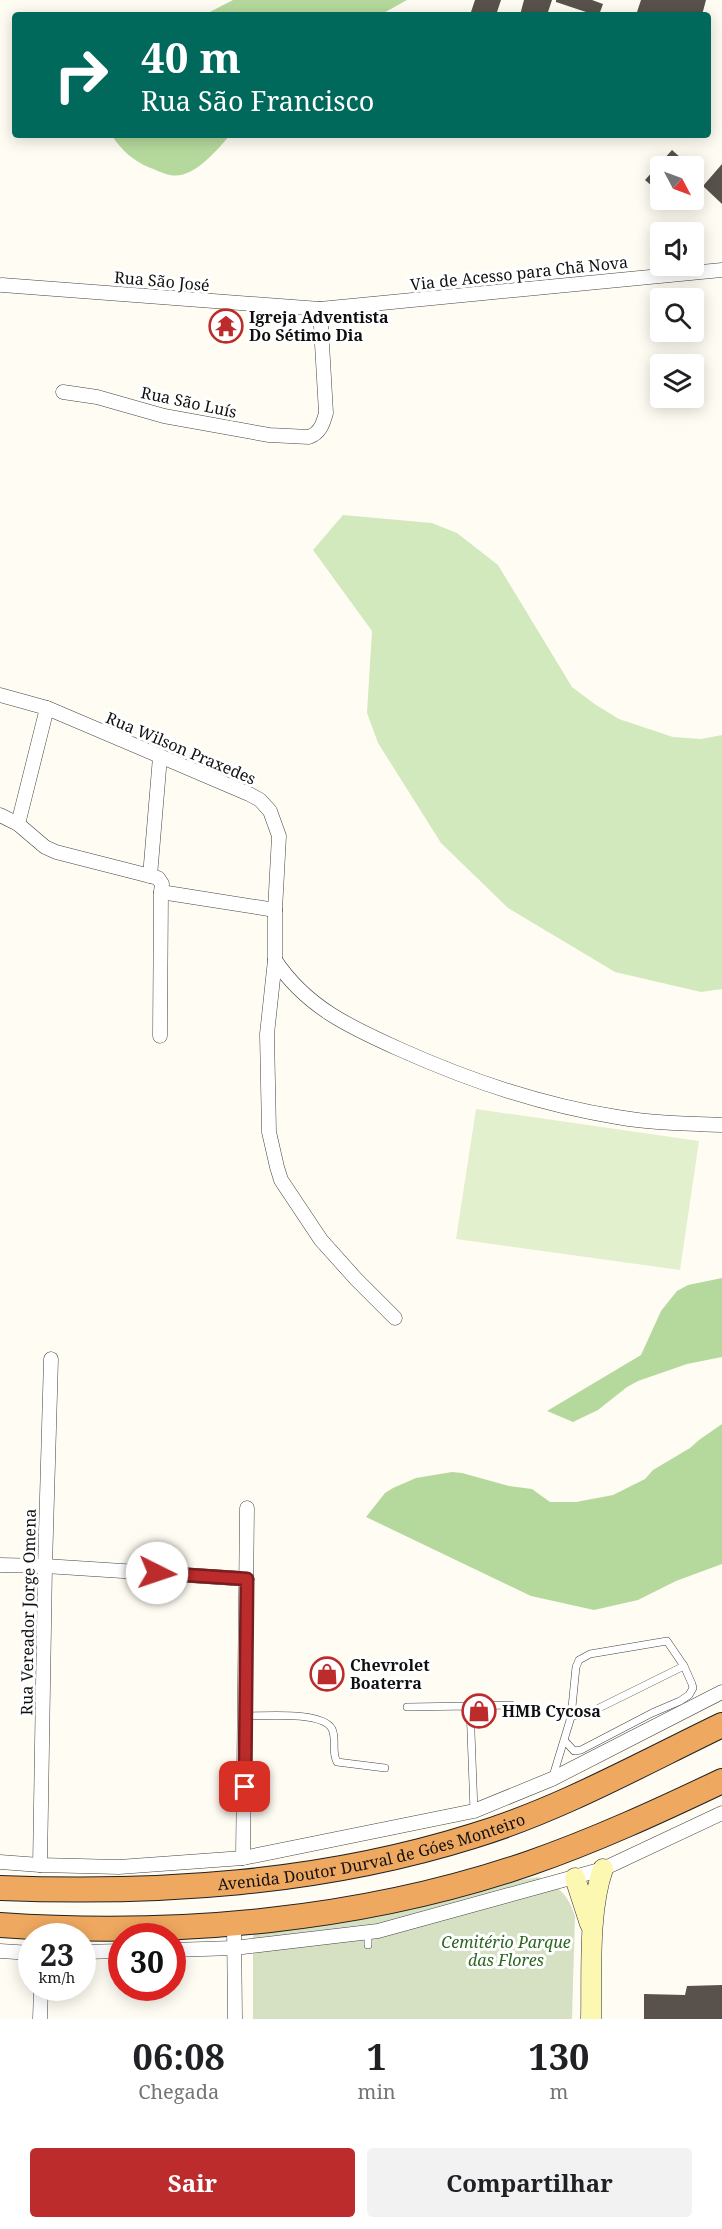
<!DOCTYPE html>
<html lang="pt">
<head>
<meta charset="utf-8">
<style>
	:root { --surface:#fff; --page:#f2f2f2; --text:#202124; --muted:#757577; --accent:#bc2c2c }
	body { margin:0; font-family:"Noto Serif",serif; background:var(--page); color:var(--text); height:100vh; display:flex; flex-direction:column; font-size:22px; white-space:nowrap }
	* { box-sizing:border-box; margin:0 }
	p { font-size:20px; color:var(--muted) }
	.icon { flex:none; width:33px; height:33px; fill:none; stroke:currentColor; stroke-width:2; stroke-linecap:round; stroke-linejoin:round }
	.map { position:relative; height:2019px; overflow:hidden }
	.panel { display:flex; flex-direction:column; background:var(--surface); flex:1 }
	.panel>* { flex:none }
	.hud { position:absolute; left:12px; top:12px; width:699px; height:126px; border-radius:6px; box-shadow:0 3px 15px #0003; background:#00695c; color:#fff; overflow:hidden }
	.needle { width:39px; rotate:131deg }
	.fabs { position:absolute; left:650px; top:156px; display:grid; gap:12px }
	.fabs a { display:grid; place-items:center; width:54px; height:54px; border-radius:6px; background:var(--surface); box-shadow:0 3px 15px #0003; font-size:30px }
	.speed { position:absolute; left:18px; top:1923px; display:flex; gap:12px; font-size:30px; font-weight:700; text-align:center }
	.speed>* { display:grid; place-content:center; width:78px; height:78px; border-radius:50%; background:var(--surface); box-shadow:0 3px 15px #0003; line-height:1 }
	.speed small { font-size:15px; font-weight:400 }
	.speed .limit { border:9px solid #d22; background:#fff; color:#111 }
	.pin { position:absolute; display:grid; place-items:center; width:51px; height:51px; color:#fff; margin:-26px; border-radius:12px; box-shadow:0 3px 9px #0006 }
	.me { position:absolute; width:66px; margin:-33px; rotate:94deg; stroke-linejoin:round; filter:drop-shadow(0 0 4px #0008) }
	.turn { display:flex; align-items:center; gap:21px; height:126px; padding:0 30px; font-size:27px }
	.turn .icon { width:78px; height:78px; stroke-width:2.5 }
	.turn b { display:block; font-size:42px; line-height:51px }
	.eta { display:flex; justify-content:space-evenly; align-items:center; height:102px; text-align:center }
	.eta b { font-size:36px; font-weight:700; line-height:42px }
	.primary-button { display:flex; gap:12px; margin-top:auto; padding:12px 30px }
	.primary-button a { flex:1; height:69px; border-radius:6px; background:var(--accent); color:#fff; font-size:24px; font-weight:700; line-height:69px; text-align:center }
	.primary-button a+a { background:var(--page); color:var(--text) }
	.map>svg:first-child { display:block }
	.green { fill:#d2e9bd }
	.forest { fill:#b5d99d }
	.cemetery { fill:#d6e1c3 }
	.pitch { fill:#e3f0ce }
	.building { fill:#58514c }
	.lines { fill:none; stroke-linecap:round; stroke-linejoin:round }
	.lane-casing { stroke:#434343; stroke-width:8 }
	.street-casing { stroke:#434343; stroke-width:15 }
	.secondary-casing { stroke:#323232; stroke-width:21 }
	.highway-casing { stroke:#212121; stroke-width:26 }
	.lane { stroke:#fff; stroke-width:7 }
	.street { stroke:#fff; stroke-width:14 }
	.secondary { stroke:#fcf7b1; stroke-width:20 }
	.highway { stroke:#efa860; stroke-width:24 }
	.route-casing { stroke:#7a1d1d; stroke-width:15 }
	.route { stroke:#bc2c2c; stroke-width:10 }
	.labels { text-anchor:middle; stroke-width:6; stroke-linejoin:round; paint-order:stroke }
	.street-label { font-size:16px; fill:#101010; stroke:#fff }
	.poi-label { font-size:16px; font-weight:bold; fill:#101010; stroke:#fff; text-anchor:start }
	.park-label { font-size:16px; font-style:italic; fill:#2d6621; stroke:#fff }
</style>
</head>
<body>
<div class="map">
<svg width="722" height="2019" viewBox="0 0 722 2019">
	<rect width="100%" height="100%" fill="#fffdf3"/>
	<path class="green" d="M343 515 432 523 457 533 498 565 572 687 596 705 619 719 673 737 701 739 722 735V989L701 992 615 972 508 908 441 843 378 743 367 713 372 631 313 550Z"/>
	<g class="forest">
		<path d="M233 0H407L380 15H204Z"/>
		<path d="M114 135H230C217 150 193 180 170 175 163 174 155 169 148 167 134 161 121 150 113 137Z"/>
		<path d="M722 1278V1357L687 1364 638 1381 627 1387 598 1410 573 1422 547 1411 641 1355 661 1311 677 1291 688 1285Z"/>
		<path d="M722 1424V1564L676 1581 638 1600 594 1610 531 1596 366 1517 385 1493 393 1488 416 1478 452 1472 462 1473 509 1486 532 1489 550 1502H576L613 1495 645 1479 653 1470 690 1448 699 1440Z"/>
	</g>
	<path class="cemetery" d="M538 1877C559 1887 567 1893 575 1916L572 2019H253V1927Z"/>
	<path class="pitch" d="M476 1109 699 1141 680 1270 456 1239Z"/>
	<g class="building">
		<path d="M475 0H501L496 15H470Z"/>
		<path d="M524 0H552L547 15H520Z"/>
		<path d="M556 0H592L603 4 599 15H595L556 2Z"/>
		<path d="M641 0H706L702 15H636Z"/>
		<path d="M672 150 690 166H660V193L645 180Z"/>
		<path d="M722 164V204L703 186Z"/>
		<path d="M722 1985V2019H644V1994L685 1995 687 1986Z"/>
	</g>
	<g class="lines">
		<g class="lane-casing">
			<g id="lane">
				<path d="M470 1706 511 1705"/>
				<path d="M407 1707 470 1706 474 1811"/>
				<path d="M246 1716C265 1716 323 1711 332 1729 337 1740 331 1751 337 1762L385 1768"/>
				<path d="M571 1717 597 1709 684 1666"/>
				<path d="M553 1776 571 1717 576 1667 579 1660 590 1654 667 1641 684 1666 692 1684 693 1688 689 1695 680 1701 652 1713 581 1750 574 1751 564 1740"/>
				<path d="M368 1932V1945"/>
			</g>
		</g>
		<g class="street-casing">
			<g id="street">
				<path d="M2 285 320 309 722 270"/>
				<path d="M63 392 97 397 164 416 269 435 309 437C320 433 323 424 326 413L320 309"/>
				<path d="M0 695 47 708 249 794 260 800 270 811 279 836 275 910V960L267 1034 269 1132 277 1167 281 1180 321 1240 356 1279 395 1318"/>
				<path d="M0 815 18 824 45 847 56 852 158 878 162 884 161 892 275 910"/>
				<path d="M18 824 47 708"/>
				<path d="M150 876 160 757"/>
				<path d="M275 960C306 1007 350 1027 399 1049 470 1081 541 1105 617 1117 651 1123 687 1124 722 1125"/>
				<path d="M160 1036 161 892"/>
				<path d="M0 1565 45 1566 247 1579"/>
				<path d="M243 1858 247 1508"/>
				<path d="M0 1862 40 1865 119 1867 243 1858 474 1811 552 1779 722 1692"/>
				<path d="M40 1865 45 1566 51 1359"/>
				<path d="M234 1925 235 2019"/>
				<path d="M172 1950 234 1948 378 1931 603 1869 722 1813"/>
				<path d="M0 1951 32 1953"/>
				<path d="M82 1952 122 1951"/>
				<path d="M40 2019 41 1988"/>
			</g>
		</g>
		<g class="secondary-casing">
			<g id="secondary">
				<path d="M575 1878 590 1924"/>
				<path d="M591 2019C592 1974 588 1911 603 1869"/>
			</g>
		</g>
		<g class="highway-casing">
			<g id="highway">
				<path id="s1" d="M0 1888C159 1894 320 1884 473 1836 559 1810 641 1764 722 1725"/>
				<path d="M0 1925C176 1937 362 1921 530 1863 596 1840 659 1811 722 1781"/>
			</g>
		</g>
		<use href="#lane" class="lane"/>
		<use href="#street" class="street"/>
		<use href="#secondary" class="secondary"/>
		<use href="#highway" class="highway"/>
	</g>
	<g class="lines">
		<g class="route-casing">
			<path id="route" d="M157 1573 247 1579 245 1787"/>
		</g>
		<use href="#route" class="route"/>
	</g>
	<defs>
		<g id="temple-ring" transform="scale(1.725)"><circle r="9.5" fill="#fff" stroke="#bc2c2c" stroke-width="1.5"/><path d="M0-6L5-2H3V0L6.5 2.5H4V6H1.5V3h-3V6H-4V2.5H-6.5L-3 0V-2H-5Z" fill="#bc2c2c"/></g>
		<g id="shop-ring" transform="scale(1.725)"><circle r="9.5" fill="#fff" stroke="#bc2c2c" stroke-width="1.5"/><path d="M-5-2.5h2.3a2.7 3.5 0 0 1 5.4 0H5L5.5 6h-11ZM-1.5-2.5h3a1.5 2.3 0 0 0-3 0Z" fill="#bc2c2c"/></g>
	</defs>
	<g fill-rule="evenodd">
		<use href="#temple-ring" x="226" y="326"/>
		<use href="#shop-ring" x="327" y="1674"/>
		<use href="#shop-ring" x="479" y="1711"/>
	</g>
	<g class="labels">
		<g class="street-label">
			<text transform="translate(519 273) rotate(-6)" y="6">Via de Acesso para Chã Nova</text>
			<text transform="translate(162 281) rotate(5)" y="6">Rua São José</text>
			<text transform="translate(189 402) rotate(12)" y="6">Rua São Luís</text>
			<text transform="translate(181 748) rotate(23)" y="6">Rua Wilson Praxedes</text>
			<text transform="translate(28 1612) rotate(-89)" y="6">Rua Vereador Jorge Omena</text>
			<text dy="6" stroke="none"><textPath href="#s1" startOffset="375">Avenida Doutor Durval de Góes Monteiro</textPath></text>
		</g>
		<g class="poi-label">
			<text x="249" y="323">Igreja Adventista<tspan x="249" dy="18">Do Sétimo Dia</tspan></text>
			<text x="350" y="1671">Chevrolet<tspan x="350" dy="18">Boaterra</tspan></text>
			<text x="502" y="1717">HMB Cycosa</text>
		</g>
		<g class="park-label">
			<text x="506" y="1948">Cemitério Parque<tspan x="506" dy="18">das Flores</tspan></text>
		</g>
	</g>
</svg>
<div class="fabs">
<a><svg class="needle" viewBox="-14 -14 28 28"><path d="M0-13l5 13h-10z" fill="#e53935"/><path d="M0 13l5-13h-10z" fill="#757577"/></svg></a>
<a><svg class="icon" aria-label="sound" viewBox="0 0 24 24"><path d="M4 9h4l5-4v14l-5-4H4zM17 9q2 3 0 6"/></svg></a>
<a><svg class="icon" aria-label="search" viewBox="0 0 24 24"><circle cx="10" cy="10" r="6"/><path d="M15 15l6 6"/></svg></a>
<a><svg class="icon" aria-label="layers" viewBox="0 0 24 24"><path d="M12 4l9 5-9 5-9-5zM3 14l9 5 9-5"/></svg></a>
</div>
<div class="speed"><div>23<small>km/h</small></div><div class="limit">30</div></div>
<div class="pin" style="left:245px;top:1787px;background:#d93025"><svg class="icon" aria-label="arrive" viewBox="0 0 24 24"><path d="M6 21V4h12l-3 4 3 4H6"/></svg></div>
<svg class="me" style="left:157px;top:1573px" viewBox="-20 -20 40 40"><circle r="19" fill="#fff"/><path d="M0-13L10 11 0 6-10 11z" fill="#bc2c2c"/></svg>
<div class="hud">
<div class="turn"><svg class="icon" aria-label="right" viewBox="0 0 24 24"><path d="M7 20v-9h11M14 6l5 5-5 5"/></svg><div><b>40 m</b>Rua São Francisco</div></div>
</div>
</div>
<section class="panel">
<div class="eta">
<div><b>06:08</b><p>Chegada</p></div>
<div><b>1</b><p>min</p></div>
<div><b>130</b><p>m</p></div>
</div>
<div class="primary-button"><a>Sair</a><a>Compartilhar</a></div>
</section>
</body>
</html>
